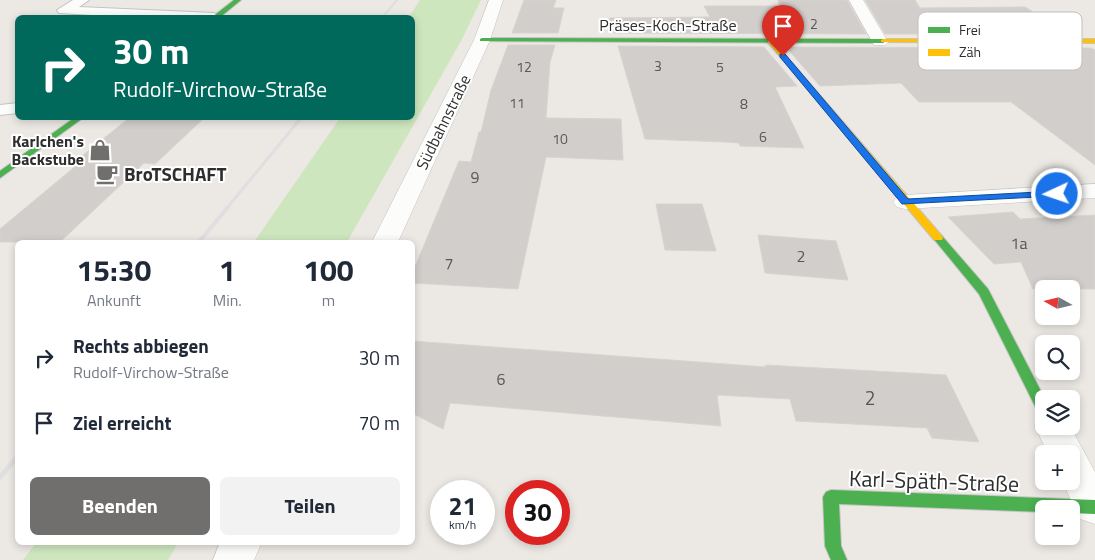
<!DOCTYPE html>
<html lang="de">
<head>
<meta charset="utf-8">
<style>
	:root { --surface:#fff; --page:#f2f2f3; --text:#1f2937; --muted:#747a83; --accent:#706f6e }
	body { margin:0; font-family:"Titillium Web",sans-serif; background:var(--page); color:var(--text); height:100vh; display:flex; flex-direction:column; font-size:19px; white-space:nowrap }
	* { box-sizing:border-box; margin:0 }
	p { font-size:16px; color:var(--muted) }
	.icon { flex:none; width:28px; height:28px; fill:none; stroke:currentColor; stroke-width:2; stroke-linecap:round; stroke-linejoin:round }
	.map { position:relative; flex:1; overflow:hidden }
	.panel { position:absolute; left:15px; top:240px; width:400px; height:305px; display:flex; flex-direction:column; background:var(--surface); border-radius:8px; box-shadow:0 2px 8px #0003 }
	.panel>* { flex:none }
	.hud { position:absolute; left:15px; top:15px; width:400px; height:105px; border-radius:8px; box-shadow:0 2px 8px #0003; background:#00695c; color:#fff; overflow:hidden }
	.needle { width:32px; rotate:278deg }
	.tools { position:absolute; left:1035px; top:280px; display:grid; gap:10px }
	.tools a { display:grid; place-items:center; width:45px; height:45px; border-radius:8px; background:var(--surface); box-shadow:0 2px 8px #0003; font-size:25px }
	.speed { position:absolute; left:430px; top:480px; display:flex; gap:10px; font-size:25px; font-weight:700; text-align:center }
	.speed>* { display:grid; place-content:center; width:65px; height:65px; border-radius:50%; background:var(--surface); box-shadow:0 2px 8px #0003; line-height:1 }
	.speed small { font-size:12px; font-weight:400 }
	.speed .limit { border:8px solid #d22; background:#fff; color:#111 }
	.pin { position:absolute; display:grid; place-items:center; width:42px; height:42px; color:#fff; margin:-51px -21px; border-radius:50% 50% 50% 0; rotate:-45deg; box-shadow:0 0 5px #0007 }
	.pin .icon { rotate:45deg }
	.me { position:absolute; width:55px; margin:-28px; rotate:267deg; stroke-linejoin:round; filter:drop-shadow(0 0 4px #0008) }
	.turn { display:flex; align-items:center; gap:18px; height:105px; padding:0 15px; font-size:22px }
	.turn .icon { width:65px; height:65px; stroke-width:2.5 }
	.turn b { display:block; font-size:35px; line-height:42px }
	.eta { display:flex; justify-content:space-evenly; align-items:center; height:85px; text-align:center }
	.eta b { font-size:30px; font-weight:700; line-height:35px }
	.action { display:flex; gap:10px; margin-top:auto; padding:10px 15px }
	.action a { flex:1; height:58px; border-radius:8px; background:var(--accent); color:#fff; font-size:20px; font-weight:700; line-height:58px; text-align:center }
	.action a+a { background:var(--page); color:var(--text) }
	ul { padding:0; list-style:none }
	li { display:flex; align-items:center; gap:15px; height:65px; padding:0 15px }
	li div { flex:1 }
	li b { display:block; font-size:19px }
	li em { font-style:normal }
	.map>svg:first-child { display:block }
	.green { fill:#cee6be }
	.building { fill:#d1cecb; stroke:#d7d4d0 }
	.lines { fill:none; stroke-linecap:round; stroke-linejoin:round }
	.lane-casing { stroke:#c5c4c5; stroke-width:2 }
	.street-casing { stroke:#c5c4c5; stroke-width:1 }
	.fast-casing { stroke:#c5c4c5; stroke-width:2 }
	.slow-casing { stroke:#c5c4c5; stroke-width:2 }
	.lane { fill:#fcfcfb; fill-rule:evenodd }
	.street { fill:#fcfcfb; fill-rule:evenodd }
	.fast { fill:#4caf50; fill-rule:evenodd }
	.slow { fill:#ffc107; fill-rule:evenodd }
	.rail-far3 { stroke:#dfdfe1; stroke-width:2.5 }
	.rail-far2 { stroke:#dfdfe1; stroke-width:3 }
	.rail-far1 { stroke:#dfdfe1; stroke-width:4 }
	.rail { stroke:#dfdfe1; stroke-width:5 }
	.route { fill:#1a73e8; stroke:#114b97 }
	.labels { text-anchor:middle; stroke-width:4; stroke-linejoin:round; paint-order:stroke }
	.far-number-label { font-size:14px; fill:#585857 }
	.far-street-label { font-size:16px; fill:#2e2e2e; stroke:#fff }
	.far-poi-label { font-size:16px; font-weight:bold; fill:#2e2e2e; stroke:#fff; text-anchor:end }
	.number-label { font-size:16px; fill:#585857 }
	.poi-label { font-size:19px; font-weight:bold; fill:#2e2e2e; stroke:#fff; text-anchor:start }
	.near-number-label { font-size:19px; fill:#585857 }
	.near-street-label { font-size:22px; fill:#2e2e2e; stroke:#fff }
	.key { fill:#fff; stroke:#c0c0c0; stroke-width:1 }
	.key-label { font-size:14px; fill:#2e2e2e }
</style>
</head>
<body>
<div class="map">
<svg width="1095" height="560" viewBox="0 0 1095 560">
	<rect width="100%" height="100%" fill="#ece8e4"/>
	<g class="green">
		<path d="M420 0H481L461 41 347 242H254L340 118H412V18L409 17Z"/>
		<path d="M36 543V542L178 543 168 560H23Z"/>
	</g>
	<g class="building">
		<path d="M524 0H556L553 8H564L558 33H512Z"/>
		<path d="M778 0H847L866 34 614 33 609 18 710 17 704 6H780Z"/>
		<path d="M865 0H915L920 8 1025 7 1069 34H885Z"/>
		<path d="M508 45H555L550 62 546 118 621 119 623 160 546 157 518 289 412 283V274L459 161 471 162 479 132H481L491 90Z"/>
		<path d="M618 46 764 47 797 86 775 87 804 148 740 146 739 143 726 142 645 139Z"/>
		<path d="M786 47 1091 48 1095 50V165L1011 102H919L901 83 820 86Z"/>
		<path d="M129 118H204L155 164 144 163 60 242H0V229L83 160H77Z"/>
		<path d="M656 204H702L716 251 665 250Z"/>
		<path d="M1013 212 1020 219 1095 215V289H1033L1021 262 994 264 948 217Z"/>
		<path d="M758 235 836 241 848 280 765 273Z"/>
		<path d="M412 341 766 367 765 365 946 375 979 442 932 438 927 428 796 421 790 399 717 395 721 426 450 403 443 429 412 413Z"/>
	</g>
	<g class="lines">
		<g class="lane-casing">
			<g id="lane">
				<path d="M73 0H89L79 7 214 13 220 17 142 18 59 13 57 10Z"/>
				<path d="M18 103V113L0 115V105Z"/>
			</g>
		</g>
		<g class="street-casing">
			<g id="street">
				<path d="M489 0H503L490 40 398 242H372L474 40Z"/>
				<path d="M849 0H863L888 42 886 45H874Z"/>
				<path d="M1095 184V198L905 209 897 207 893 202 897 197 905 195Z"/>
				<path d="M1044 415V426H1070L1095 472V524L1080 519 1062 481H1071V454H1048L1035 426 1040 416Z"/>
				<path d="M220 542H262L254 560H213Z"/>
			</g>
		</g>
		<g class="fast-casing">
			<g id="fast">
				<path d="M234 0H241L219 18H211Z"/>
				<path d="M482 38 883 39 886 41 883 43 480 41V39Z"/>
				<path d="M74 118H83L0 178V171Z"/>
				<path d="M938 235 942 236 988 289 1045 399 1044 415 1039 414 979 294 933 238Z"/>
				<path d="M831 490 1095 500V514L1071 513V509H1044V512L839 504 841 546 847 560H831L825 546 823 497 826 492Z"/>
			</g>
		</g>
		<g class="slow-casing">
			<g id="slow">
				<path d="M883 39H1095V43L881 42V40Z"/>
				<path d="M768 40H772L942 236 943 238 942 240H934L768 42Z"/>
			</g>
		</g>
		<use href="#lane" class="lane"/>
		<use href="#street" class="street"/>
		<use href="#fast" class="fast"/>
		<use href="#slow" class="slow"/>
		<path class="rail-far3" d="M382 18 397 0"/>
		<path class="rail-far2" d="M227 208 301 118"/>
		<path class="rail-far1" d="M199 242 228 207"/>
		<path class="rail" d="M0 477 18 456"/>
	</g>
	<path class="route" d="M780 54H785L908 199 1057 191 1062 194 1057 196 902 204 780 57Z"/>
	<defs>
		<g id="shop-bare" transform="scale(1.725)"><path d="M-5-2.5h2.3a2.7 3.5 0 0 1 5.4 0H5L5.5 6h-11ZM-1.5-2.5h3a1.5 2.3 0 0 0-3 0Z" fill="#706f6e" stroke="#fff" stroke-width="2.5" paint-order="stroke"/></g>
		<g id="cafe-bare" transform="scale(1.725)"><path d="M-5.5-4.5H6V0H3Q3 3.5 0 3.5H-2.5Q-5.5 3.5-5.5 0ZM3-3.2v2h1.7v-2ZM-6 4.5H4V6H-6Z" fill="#706f6e" stroke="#fff" stroke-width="2.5" paint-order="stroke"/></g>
	</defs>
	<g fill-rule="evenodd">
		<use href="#shop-bare" x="100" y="150"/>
		<use href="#cafe-bare" x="107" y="174"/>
	</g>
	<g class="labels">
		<g class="far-number-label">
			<text x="814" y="29">2</text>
			<text x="658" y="71">3</text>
			<text x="524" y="72">12</text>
			<text x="720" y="72">5</text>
			<text x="517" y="108">11</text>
			<text x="744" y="109">8</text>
			<text x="763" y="142">6</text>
			<text x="560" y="144">10</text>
		</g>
		<g class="far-street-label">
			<text x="668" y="31">Präses-Koch-Straße</text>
			<text transform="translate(443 122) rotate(-64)" y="6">Südbahnstraße</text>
		</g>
		<g class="far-poi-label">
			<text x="84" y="147">Karlchen's<tspan x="84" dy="18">Backstube</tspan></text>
		</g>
		<g class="number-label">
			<text x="475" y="183">9</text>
			<text x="1019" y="249">1a</text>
			<text x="801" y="262">2</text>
			<text x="449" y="269">7</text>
			<text x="501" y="385">6</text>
		</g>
		<g class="poi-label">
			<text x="124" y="181">BroTSCHAFT</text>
		</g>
		<g class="near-number-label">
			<text x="870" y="405">2</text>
		</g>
		<g class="near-street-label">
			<text transform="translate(934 481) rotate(2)" y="8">Karl-Späth-Straße</text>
		</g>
	</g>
	<rect x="918" y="12" width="164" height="58" rx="8" class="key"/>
	<rect x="928" y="27" width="22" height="6" fill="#4caf50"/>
	<rect x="928" y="49" width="22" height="7" fill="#ffc107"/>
	<g class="key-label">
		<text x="959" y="35">Frei</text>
		<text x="959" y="57">Zäh</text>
	</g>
</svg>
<div class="tools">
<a><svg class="needle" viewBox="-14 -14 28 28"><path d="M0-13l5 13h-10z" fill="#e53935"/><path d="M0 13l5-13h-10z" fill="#747a83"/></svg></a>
<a><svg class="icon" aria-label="search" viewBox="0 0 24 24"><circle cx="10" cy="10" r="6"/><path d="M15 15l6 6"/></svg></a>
<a><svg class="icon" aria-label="layers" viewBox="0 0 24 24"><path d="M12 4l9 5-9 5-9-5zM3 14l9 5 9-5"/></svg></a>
<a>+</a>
<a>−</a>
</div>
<div class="speed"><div>21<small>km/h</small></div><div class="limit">30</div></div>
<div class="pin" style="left:783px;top:56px;background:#d93025"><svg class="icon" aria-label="arrive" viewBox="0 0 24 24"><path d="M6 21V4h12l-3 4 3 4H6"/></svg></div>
<svg class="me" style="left:1057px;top:194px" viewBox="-20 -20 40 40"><circle r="17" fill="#1a73e8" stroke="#fff" stroke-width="3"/><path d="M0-11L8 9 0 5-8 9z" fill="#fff"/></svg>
<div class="hud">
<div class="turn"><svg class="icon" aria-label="right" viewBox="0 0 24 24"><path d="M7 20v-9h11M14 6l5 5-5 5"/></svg><div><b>30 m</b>Rudolf-Virchow-Straße</div></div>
</div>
<section class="panel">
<div class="eta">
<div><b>15:30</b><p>Ankunft</p></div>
<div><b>1</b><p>Min.</p></div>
<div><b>100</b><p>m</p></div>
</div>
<ul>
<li><svg class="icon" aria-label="right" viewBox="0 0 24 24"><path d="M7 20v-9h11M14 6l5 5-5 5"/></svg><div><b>Rechts abbiegen</b><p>Rudolf-Virchow-Straße</p></div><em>30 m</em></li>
<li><svg class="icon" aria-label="arrive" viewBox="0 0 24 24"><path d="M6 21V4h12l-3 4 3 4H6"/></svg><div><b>Ziel erreicht</b></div><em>70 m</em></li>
</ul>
<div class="action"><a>Beenden</a><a>Teilen</a></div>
</section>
</div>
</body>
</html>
